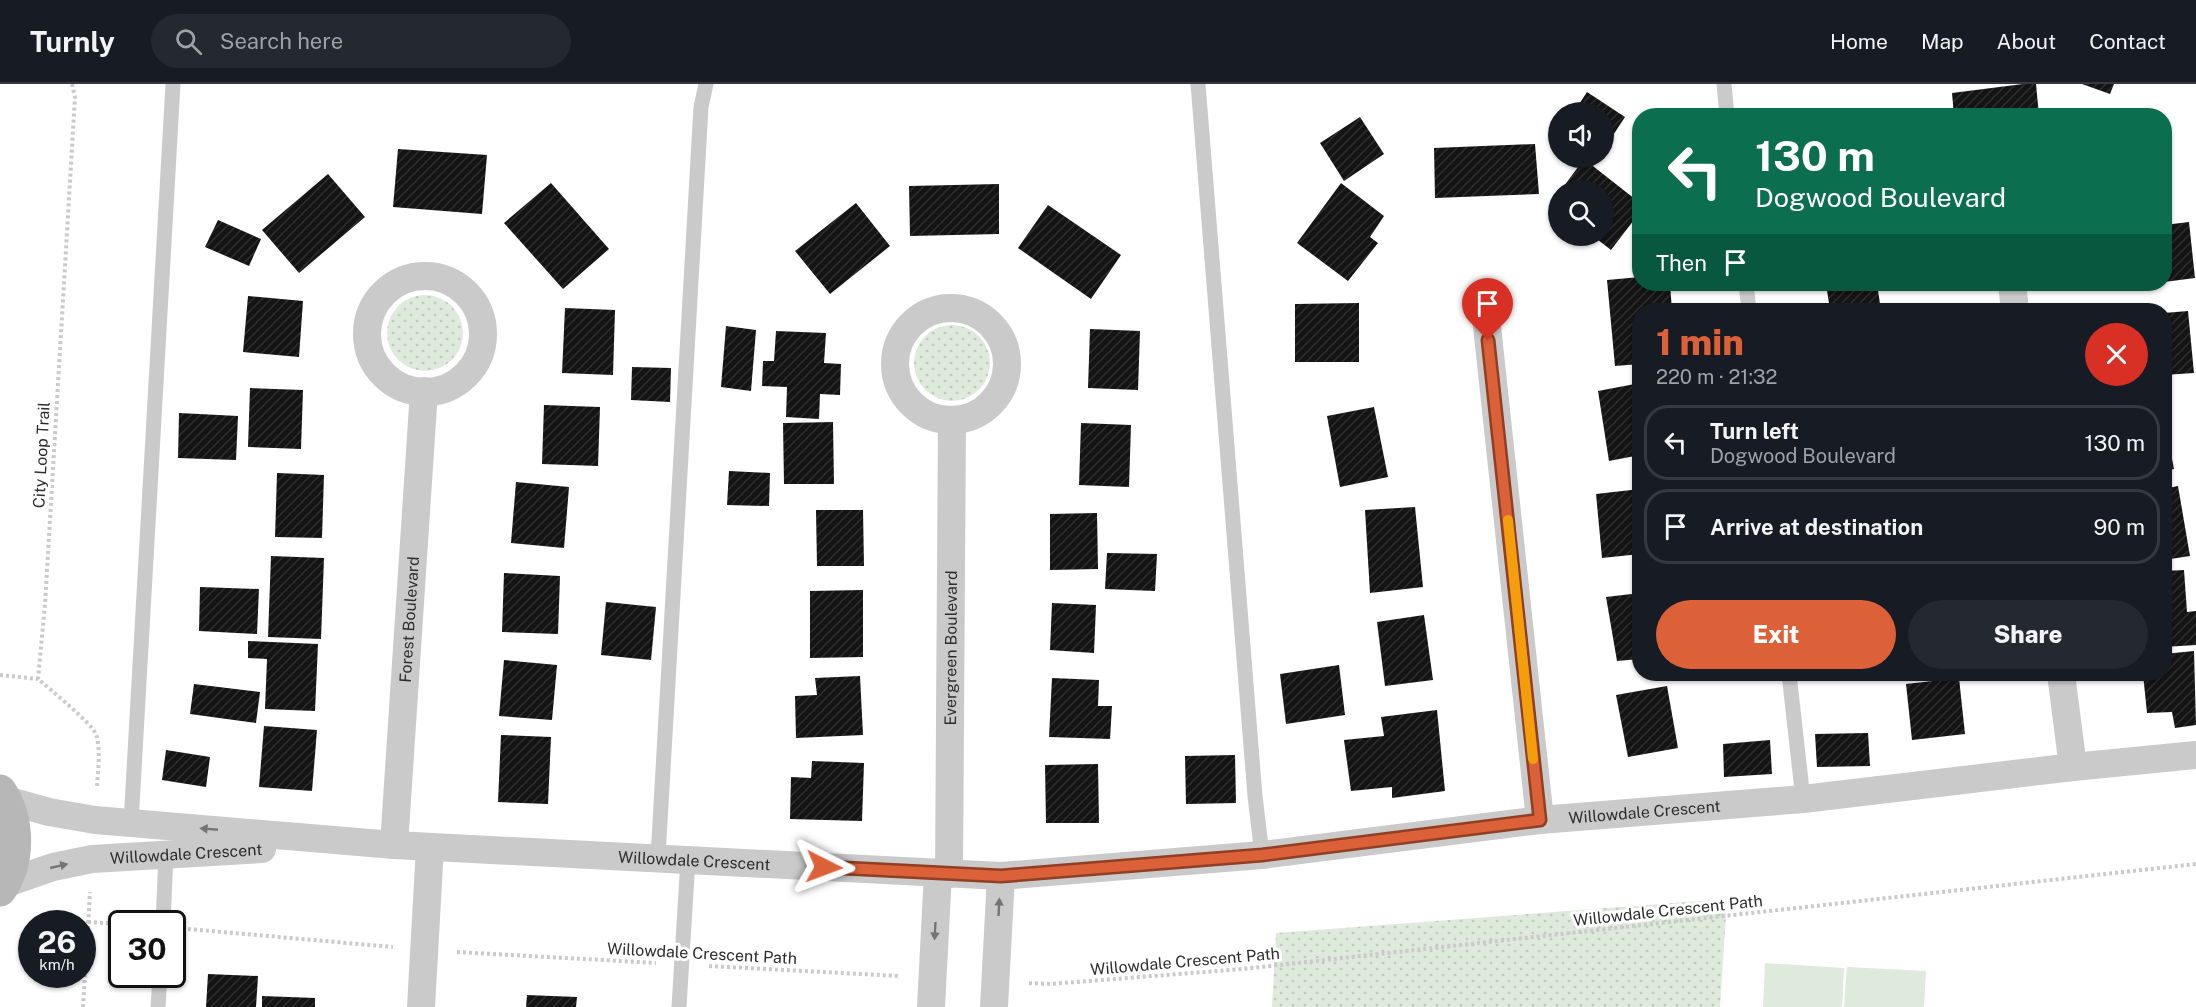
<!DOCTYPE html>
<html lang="en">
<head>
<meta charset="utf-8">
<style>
	:root { --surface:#171b24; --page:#242831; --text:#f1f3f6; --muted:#9ea1a6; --line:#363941; --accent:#dc6138 }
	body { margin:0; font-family:"Public Sans",sans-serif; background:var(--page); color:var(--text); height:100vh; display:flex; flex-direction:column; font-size:22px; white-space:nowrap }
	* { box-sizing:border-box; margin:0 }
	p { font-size:20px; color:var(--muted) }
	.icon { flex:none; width:33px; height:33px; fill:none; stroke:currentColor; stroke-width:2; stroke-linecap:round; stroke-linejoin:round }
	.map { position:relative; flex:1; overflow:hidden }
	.sheet { position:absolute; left:1632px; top:219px; width:540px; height:378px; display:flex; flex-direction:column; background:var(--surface); border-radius:24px; box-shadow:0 2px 4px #0004 }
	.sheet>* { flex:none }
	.banner { position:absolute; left:1632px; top:24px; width:540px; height:183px; border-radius:24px; box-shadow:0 2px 4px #0004; background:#0b6e4f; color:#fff; overflow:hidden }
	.buttons { position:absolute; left:1548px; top:18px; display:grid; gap:12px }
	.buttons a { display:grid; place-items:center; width:66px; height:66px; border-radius:50%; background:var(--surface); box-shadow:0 2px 4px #0004; font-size:30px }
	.speed { position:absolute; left:18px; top:826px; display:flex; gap:12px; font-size:30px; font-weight:700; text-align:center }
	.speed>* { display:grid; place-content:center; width:78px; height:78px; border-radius:50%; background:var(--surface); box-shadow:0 2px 4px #0004; line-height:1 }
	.speed small { font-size:15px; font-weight:400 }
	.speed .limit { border:3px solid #111; border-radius:9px; background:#fff; color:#111 }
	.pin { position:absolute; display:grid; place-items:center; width:51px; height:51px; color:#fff; margin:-62px -26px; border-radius:50% 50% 50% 0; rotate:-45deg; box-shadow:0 0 6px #0007 }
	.pin .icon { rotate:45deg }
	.me { position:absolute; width:66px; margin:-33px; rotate:93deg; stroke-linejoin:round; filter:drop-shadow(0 0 4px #0008) }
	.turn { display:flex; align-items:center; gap:21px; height:126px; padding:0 24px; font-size:27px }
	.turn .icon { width:78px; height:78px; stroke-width:2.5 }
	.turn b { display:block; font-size:42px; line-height:51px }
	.then { display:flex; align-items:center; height:57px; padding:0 24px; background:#0003; gap:12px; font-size:22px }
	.round { display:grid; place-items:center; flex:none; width:63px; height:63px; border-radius:32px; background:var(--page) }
	.summary { display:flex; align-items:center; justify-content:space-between; height:102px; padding:0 24px }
	h1 { font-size:36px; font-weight:800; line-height:45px; color:var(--accent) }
	.action { display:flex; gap:12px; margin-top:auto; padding:12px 24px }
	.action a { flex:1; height:69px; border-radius:36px; background:var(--accent); color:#fff; font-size:24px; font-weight:800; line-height:69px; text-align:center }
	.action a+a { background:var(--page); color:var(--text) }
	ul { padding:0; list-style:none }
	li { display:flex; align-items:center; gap:18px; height:75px; margin:0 12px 9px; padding:0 12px; border:3px solid var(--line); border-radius:24px }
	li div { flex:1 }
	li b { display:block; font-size:22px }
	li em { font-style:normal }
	header { display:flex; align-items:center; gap:36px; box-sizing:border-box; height:84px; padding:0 30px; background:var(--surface); border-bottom:2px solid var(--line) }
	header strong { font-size:28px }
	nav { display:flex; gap:33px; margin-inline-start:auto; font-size:21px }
	.search { width:420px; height:54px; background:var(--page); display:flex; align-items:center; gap:15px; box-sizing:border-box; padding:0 21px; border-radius:33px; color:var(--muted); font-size:22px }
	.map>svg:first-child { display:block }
	.grass { fill:url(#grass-dots) }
	.garden { fill:#deeadb }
	.building { fill:url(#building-hatch) }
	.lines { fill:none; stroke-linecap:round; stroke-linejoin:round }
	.path { stroke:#cacaca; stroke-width:4; stroke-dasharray:3 3; stroke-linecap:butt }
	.lane { stroke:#cacaca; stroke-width:15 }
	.street { stroke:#cacaca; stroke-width:28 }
	.secondary { stroke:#b7b7b7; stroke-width:33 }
	.oneway { fill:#747474 }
	.route-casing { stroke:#8f3f24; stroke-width:15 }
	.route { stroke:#dc6138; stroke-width:10 }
	.slow { stroke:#f59e0b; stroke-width:10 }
	.labels { text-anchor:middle; stroke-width:6; stroke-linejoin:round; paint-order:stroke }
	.street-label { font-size:16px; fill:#2d2d2d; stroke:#fff }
</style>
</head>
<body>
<header>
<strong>Turnly</strong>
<div class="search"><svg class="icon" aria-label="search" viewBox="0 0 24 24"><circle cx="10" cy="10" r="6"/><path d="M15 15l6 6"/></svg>Search here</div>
<nav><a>Home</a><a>Map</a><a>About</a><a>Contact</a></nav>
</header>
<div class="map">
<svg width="2196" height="923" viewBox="0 0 2196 923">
	<defs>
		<pattern id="grass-dots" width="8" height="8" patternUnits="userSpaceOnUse" patternTransform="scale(1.5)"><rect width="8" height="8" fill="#deeadb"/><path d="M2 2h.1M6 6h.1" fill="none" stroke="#bfc9bc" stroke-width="1.8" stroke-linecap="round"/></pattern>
		<pattern id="building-hatch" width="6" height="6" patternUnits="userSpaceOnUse" patternTransform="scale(1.5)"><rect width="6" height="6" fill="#141414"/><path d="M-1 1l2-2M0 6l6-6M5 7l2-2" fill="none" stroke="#2e2e2e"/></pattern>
	</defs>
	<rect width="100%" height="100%" fill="#fff"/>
	<g class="grass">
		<circle cx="425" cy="249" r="38"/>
		<circle cx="952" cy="279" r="38"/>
		<path d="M1727 815 1720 923H1272L1276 849Z"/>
	</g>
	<g class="garden">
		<path d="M1765 879 1844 884 1842 923H1763Z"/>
		<path d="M1847 883 1926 887 1924 923H1844Z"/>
	</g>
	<g class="building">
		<path d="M2023 0H2036L2039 32H1954L1952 9Z"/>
		<path d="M2082 0H2114L2110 10Z"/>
		<path d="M1587 8 1625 33 1604 65V28H1574Z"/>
		<path d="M1360 33 1384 70 1344 97 1320 59Z"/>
		<path d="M1535 60 1539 110 1435 114 1434 64Z"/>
		<path d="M398 65 487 71 482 130 393 123Z"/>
		<path d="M1584 75 1640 119V128L1611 166 1593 152H1604V106H1561Z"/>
		<path d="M328 90 365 133 299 189 262 146Z"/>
		<path d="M551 99 609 165 563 205 504 139Z"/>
		<path d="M1341 99 1384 132 1370 153 1378 159 1348 197 1297 159Z"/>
		<path d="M999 100V150L910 152 909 102Z"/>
		<path d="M856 119 890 162 830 210 795 167Z"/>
		<path d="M1048 121 1121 171 1091 215 1018 164Z"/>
		<path d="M218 136 261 155 249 182 205 163Z"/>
		<path d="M2189 138 2195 194 2164 198V141Z"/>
		<path d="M1640 193V200H1670L1672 226H1640V280L1615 282 1607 196Z"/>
		<path d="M1826 200H1877L1881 226H1830Z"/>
		<path d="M248 212 303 217 299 273 243 268Z"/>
		<path d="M1359 219V278H1295V220Z"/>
		<path d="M565 224 615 226 613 291 562 289Z"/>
		<path d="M2188 227 2194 289 2164 291V229Z"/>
		<path d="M726 242 756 246 751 307 721 303Z"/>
		<path d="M1090 245 1140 247 1138 306 1088 304Z"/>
		<path d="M776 247 826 249 824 279 841 280 840 311 820 310 819 335 786 333 787 303 762 302 763 277H774Z"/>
		<path d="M632 283 671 284 670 318 631 316Z"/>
		<path d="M1640 299V371L1609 377 1598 307Z"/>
		<path d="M250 304 303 306 301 365 248 363Z"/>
		<path d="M544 321 600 323 598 382 542 380Z"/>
		<path d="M1374 323 1388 393 1340 403 1327 332Z"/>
		<path d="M179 329 238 332 236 376 178 374Z"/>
		<path d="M2164 335 2174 385 2164 387Z"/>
		<path d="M833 338 834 400H784L783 339Z"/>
		<path d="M1081 339 1131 341 1129 403 1079 401Z"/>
		<path d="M729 387 770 389 769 422 727 421Z"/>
		<path d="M277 389 324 391 322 454 275 453Z"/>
		<path d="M516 398 569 403 564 464 511 459Z"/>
		<path d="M2178 402 2190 472 2164 476V405Z"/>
		<path d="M1640 405V470L1602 474 1596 410Z"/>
		<path d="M1415 423 1423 503 1370 509 1365 426Z"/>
		<path d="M816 426H863L864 482H817Z"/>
		<path d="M1097 429 1098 485 1050 486V430Z"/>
		<path d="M1107 469 1157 470 1155 507 1105 505Z"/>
		<path d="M271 472 324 474 321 555 268 553Z"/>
		<path d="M2184 486 2187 528 2196 527V561L2164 563V487Z"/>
		<path d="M504 489 560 492 558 550 502 548Z"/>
		<path d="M200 503 259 505 257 550 199 547Z"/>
		<path d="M863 506V573L810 574V507Z"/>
		<path d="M1640 509V575L1617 577 1606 513Z"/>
		<path d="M606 518 656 523 651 576 601 571Z"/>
		<path d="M1052 519 1096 521 1094 569 1050 566Z"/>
		<path d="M1424 531 1433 596 1385 602 1377 538Z"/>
		<path d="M248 557 318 560 315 627 265 625 267 575 248 574Z"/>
		<path d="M2194 567 2196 641 2175 644 2172 628 2147 629 2143 590H2164V570Z"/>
		<path d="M504 576 557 581 552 636 499 632Z"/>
		<path d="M1339 581 1345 631 1286 640 1280 590Z"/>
		<path d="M1823 590H1876V594L1823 597Z"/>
		<path d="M860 592 863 651 796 654 795 612 817 611 815 594Z"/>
		<path d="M1052 594 1099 596 1098 622H1112L1110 655 1049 653Z"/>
		<path d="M1959 594 1965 650 1912 656 1906 600Z"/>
		<path d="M194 600 260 608 256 639 190 630Z"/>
		<path d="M1667 602 1678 664 1628 673 1616 611Z"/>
		<path d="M1437 626 1445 707 1392 714V703L1351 707 1344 656 1384 652 1381 633Z"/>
		<path d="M264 642 317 646 312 707 259 703Z"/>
		<path d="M1868 649 1870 682 1817 683 1815 650Z"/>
		<path d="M501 651 551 653 548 720 498 718Z"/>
		<path d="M1770 656 1772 690 1724 693 1723 660Z"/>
		<path d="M166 666 210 673 206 703 162 696Z"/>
		<path d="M1235 671 1236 719 1186 720 1185 672Z"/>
		<path d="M812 677 864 679 862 737 790 735 791 693 811 694Z"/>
		<path d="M1098 680 1099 739H1046L1045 681Z"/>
		<path d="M208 890 258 892 256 923H206Z"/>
		<path d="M527 911 577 913 576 923H526Z"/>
		<path d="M262 912 315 914V923H262Z"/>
	</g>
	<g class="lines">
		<g class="path">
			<path d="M72 0 75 13 45 520 38 595C50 605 91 639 96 650 101 666 98 686 97 702"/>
			<path d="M0 591 38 595"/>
			<path d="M88 838 122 840"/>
			<path d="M188 845 393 863"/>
			<path d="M457 868 656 879"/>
			<path d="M709 882 899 892"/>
			<path d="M1029 899 1050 900 1243 885 2196 780"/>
			<path d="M83 923 90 808"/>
		</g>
		<g class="lane">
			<path d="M1198 0 1255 712 1262 771"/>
			<path d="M1724 0 1727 32"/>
			<path d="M1746 200 1749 226"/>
			<path d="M1789 590 1803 715"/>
			<path d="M131 739 173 0"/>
			<path d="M658 773 701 23 706 0"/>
			<path d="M163 840 166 770"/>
			<path d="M158 923 160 891"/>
			<path d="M679 923 688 775"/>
		</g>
		<g class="street">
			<circle cx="425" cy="250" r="58"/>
			<path d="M2012 200 2015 226"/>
			<circle cx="951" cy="280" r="56"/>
			<path d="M1486 233 1540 736"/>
			<path d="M2061 590 2073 683"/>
			<path id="s1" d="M6 716 49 728 95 736 394 761 1001 792 1262 771 1540 736 1803 715 2073 683 2196 671"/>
			<path id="s2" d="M394 761 424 307"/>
			<path id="s3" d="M949 790 952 336"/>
			<path id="s4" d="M4 800 53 783 92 775 262 765"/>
			<path d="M421 923 430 763"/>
			<path d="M931 923 938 789"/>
			<path d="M994 923 1001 792"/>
		</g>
		<path class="secondary" d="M0 707C19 735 20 778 0 806"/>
	</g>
	<defs><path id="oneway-solid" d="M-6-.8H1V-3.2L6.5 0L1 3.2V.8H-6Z" transform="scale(1.5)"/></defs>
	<g class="oneway">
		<use href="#oneway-solid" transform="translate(209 745) rotate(-175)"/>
		<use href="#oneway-solid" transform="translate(59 782) rotate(-13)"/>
		<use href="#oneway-solid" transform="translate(999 823) rotate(-87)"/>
		<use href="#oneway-solid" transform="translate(935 847) rotate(93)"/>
	</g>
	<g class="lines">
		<g class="route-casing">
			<path id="route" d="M824 783 1001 792 1262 771 1540 736 1488 256"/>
		</g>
		<use href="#route" class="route"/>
		<path class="slow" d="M1508 436 1533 675"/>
	</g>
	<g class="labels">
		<g class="street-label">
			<text transform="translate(41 371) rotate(-87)" y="6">City Loop Trail</text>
			<text dy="6" stroke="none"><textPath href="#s2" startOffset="226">Forest Boulevard</textPath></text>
			<text dy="6" stroke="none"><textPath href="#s3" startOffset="226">Evergreen Boulevard</textPath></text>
			<text dy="6" stroke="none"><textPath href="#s1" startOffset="1646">Willowdale Crescent</textPath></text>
			<text dy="6" stroke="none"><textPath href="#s4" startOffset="186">Willowdale Crescent</textPath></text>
			<text dy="6" stroke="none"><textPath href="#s1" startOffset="692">Willowdale Crescent</textPath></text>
			<text transform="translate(1668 826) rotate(-6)" y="6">Willowdale Crescent Path</text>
			<text transform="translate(702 869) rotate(3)" y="6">Willowdale Crescent Path</text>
			<text transform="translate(1185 877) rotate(-5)" y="6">Willowdale Crescent Path</text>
		</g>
	</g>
</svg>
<div class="buttons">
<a><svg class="icon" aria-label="sound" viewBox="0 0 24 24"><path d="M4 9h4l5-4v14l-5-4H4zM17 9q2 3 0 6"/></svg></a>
<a><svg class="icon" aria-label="search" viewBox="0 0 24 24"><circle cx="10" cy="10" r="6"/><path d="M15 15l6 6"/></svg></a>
</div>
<div class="speed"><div>26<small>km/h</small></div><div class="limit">30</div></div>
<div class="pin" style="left:1488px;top:256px;background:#d93025"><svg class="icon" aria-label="arrive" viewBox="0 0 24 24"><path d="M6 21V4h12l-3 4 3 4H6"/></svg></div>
<svg class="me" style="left:824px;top:783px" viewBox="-20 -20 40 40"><path d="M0-17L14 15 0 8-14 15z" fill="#dc6138" stroke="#fff" stroke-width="4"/></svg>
<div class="banner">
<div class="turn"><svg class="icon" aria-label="left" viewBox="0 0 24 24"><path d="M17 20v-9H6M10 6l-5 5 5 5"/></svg><div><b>130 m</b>Dogwood Boulevard</div></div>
<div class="then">Then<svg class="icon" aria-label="arrive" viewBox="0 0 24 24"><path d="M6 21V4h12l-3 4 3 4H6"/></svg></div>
</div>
<section class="sheet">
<div class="summary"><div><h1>1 min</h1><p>220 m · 21:32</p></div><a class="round" style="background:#d93025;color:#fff"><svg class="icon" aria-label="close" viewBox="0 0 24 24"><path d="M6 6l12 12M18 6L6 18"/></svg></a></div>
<ul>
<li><svg class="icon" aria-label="left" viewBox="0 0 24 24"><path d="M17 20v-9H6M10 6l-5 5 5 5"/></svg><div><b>Turn left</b><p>Dogwood Boulevard</p></div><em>130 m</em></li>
<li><svg class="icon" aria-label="arrive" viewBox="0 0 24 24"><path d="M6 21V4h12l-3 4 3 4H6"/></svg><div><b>Arrive at destination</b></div><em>90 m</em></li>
</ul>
<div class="action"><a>Exit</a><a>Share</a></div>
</section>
</div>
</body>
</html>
